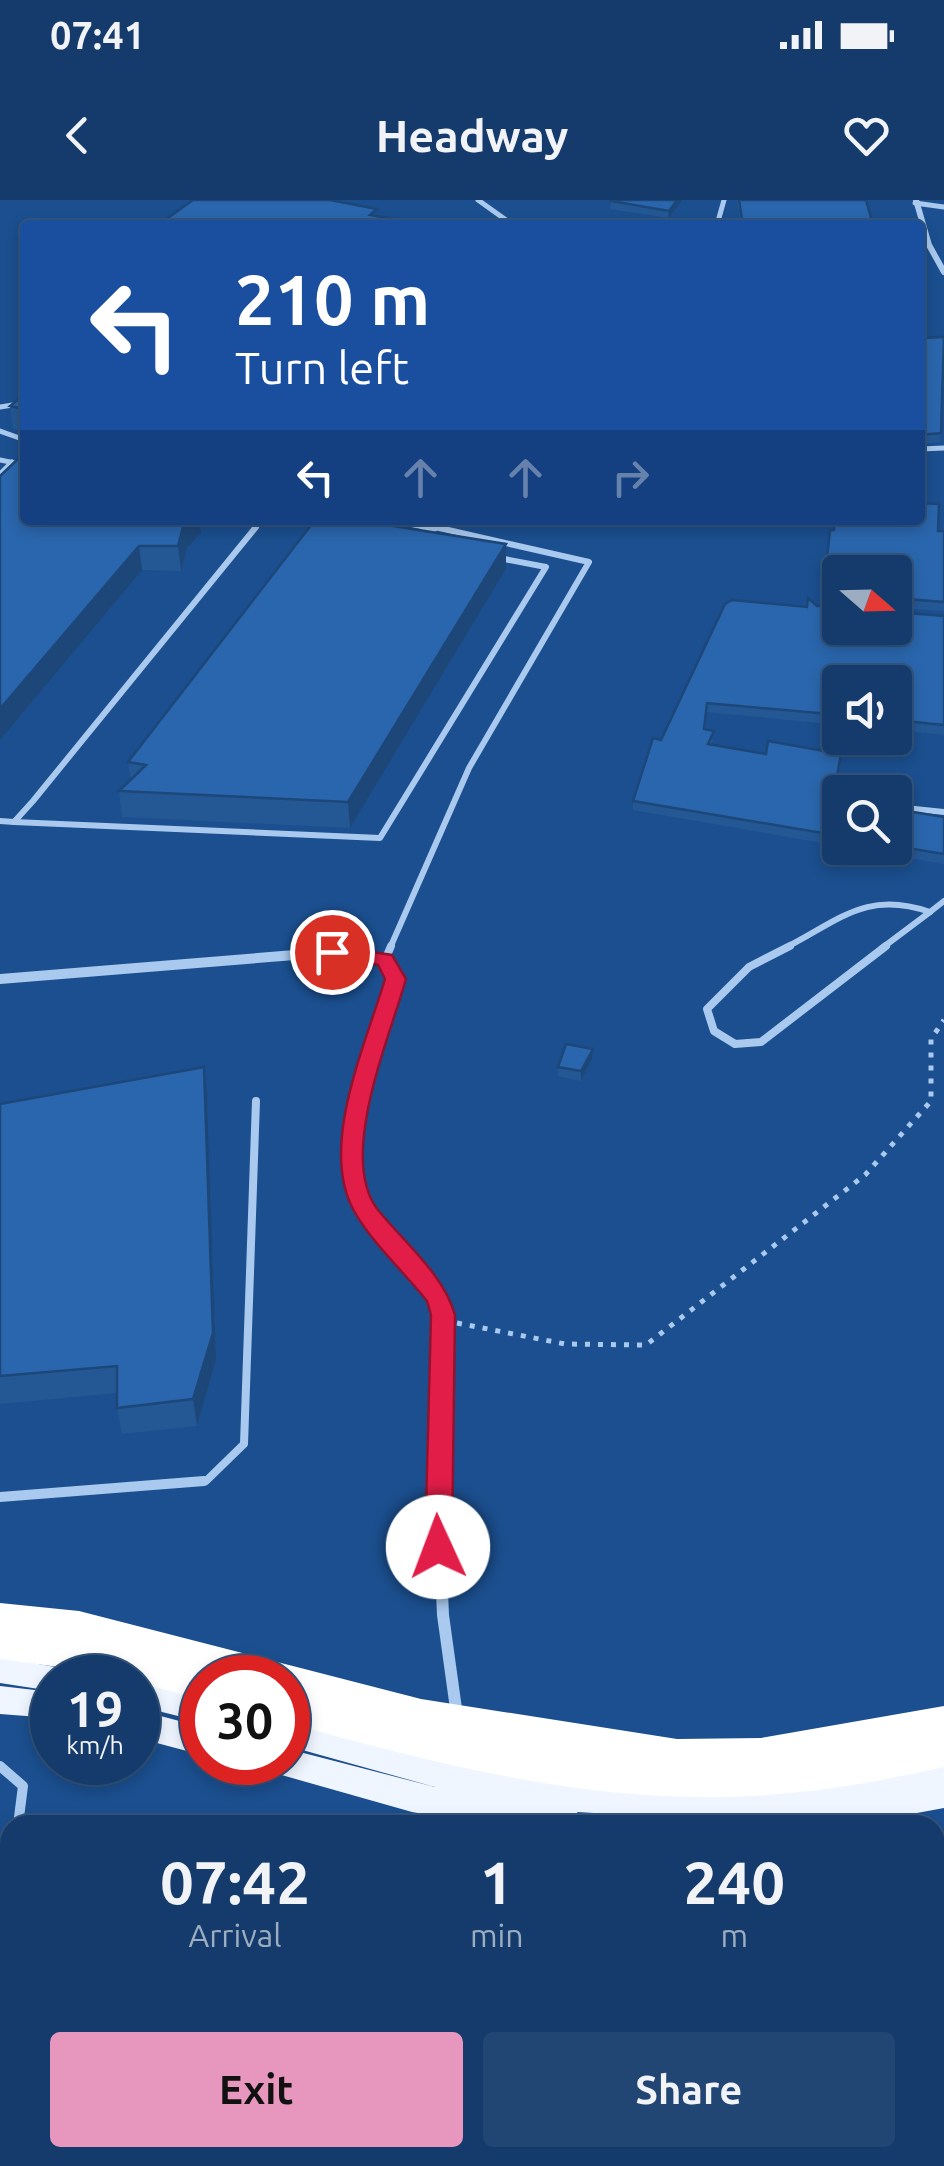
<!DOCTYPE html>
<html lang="en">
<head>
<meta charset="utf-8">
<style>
	:root { --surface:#143b6b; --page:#214673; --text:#f1f3f6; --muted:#9dadc1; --line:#33557e; --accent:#e797bd }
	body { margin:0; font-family:Ubuntu,sans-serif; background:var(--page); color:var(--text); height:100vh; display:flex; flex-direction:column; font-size:38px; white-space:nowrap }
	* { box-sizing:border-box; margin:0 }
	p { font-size:32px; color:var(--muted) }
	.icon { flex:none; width:55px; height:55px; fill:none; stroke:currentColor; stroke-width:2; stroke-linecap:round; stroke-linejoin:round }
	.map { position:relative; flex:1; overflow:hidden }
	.details { position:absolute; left:0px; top:1615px; width:945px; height:352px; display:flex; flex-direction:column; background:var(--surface); border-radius:30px 30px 0 0; box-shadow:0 5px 15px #0003,0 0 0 2px var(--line) }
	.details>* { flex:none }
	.hud { position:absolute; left:20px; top:20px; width:905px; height:305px; border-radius:10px; box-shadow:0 5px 15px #0003,0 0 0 2px var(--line); background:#1a4fa0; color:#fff; overflow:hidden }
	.needle { width:65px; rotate:110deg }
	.controls { position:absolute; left:822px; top:355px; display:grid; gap:20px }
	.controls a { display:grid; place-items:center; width:90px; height:90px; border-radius:10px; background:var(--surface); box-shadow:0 5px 15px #0003,0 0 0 2px var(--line); font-size:50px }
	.speed { position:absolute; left:30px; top:1455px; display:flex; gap:20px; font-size:50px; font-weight:700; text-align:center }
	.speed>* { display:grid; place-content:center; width:130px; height:130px; border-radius:50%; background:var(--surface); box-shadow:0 5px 15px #0003,0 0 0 2px var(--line); line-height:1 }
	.speed small { font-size:25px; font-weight:400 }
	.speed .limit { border:15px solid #d22; background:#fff; color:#111 }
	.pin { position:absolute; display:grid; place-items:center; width:85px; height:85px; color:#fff; margin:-42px; border:5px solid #fff; border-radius:50%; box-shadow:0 2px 10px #0007 }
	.me { position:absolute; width:110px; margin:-55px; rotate:358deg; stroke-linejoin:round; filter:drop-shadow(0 0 8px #0008) }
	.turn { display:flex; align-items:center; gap:35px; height:210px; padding:0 50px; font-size:45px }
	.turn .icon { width:130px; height:130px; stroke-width:2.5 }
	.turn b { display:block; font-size:70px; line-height:85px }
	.lanes { display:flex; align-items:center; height:95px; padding:0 50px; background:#0003; justify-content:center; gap:50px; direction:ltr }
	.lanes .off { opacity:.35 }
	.eta { display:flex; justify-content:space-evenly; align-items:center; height:170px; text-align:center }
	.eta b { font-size:60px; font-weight:600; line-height:70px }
	.primary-button { display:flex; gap:20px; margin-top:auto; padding:20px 50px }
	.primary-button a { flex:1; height:115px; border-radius:10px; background:var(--accent); color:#111; font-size:40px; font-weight:600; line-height:115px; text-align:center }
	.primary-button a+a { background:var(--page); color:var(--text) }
	.status { display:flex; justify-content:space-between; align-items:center; height:70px; padding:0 50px; background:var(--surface); direction:ltr }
	.status svg { height:28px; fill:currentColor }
	header { display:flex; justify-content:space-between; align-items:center; height:130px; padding:0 50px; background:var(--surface); font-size:45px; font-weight:600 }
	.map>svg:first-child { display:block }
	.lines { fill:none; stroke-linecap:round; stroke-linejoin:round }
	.path { stroke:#a9c9ee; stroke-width:5; stroke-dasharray:5 8; stroke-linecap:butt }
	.lane-far3 { stroke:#a9c9ee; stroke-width:5 }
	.lane-far2 { stroke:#a9c9ee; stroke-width:6 }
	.lane-far1 { stroke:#a9c9ee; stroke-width:8 }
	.lane { stroke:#a9c9ee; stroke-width:10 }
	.street-far2 { stroke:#a9c9ee; stroke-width:6 }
	.street-far1 { stroke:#a9c9ee; stroke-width:10 }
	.street { stroke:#a9c9ee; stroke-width:12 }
	.primary { fill:#f0f6ff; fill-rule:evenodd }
	.highway { fill:#fff; fill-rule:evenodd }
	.wall { fill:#245895 }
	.shaded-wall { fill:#1d4779 }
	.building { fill:#2a66ad; stroke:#1d4779; stroke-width:2.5 }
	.route { fill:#e11d48; stroke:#92132f; stroke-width:2.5 }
</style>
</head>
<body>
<div class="status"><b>07:41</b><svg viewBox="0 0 49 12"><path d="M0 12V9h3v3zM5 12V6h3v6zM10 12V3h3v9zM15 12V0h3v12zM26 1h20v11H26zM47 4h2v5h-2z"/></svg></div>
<header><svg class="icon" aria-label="back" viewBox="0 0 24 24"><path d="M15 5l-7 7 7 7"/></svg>Headway<svg class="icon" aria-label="heart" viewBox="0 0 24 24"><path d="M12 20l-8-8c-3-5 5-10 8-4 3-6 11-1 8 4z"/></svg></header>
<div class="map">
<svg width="944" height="1966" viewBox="0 0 944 1966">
	<rect width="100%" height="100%" fill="#1b4f8f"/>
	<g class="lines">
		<path class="path" d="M457 1123 565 1144 646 1145 865 975 931 901V839L944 820"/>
		<g class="lane-far3">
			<path d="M478 0 513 25"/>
			<path d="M915 3 944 7"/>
			<path d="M717 25 724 0"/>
			<path d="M0 207 25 203"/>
			<path d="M0 231 25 240"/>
			<path d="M920 249 944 248"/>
			<path d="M0 260 25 265"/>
			<path d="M0 274 12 262"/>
			<path d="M390 320 433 329"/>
			<path d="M254 329 262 320"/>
			<path d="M435 329 442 320"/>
		</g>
		<g class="lane-far2">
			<path d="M423 327 433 329"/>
			<path d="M895 607 944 612"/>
			<path d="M0 621 14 622 33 601 256 327"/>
			<path d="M14 622 380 638 546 367 499 358"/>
			<path d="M930 712 944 701"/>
			<path d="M390 748 469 568 589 362 435 327"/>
			<path d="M785 748C840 720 866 690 930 712"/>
			<path d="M882 748 930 712"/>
		</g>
		<g class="lane-far1">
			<path d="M790 746 749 767 707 809 714 831 735 844 761 842 886 746"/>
			<path d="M385 760 391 746"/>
			<path d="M172 1284 206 1281 244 1244 256 901"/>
		</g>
		<g class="lane">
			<path d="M0 1297 204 1281"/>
			<path d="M0 1566 23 1586 18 1625"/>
			<path d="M0 1765 10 1688"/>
		</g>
		<path class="street-far2" d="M916 0 929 45 944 72"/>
		<path class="street-far1" d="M0 779 332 752 385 760 395 779V792C372 858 329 940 364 1009 382 1043 414 1070 439 1098L443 1115 437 1284"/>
		<path class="street" d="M437 1281 443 1415 457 1516"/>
		<g class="primary">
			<path d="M0 1457 66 1469 70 1478H52V1491L0 1483Z"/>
			<path d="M138 1480 202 1496V1522L138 1506Z"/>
			<path d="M0 1486 52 1492V1518L0 1514Z"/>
			<path d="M138 1510 202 1527V1555L138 1538Z"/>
			<path d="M288 1518C374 1543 460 1568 549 1580 681 1598 814 1585 944 1557V1608L852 1625H733L737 1616 676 1618 577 1612 587 1625H488L412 1612 271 1572 266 1562H288V1549L435 1587 288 1546Z"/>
		</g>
		<path class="highway" d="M0 1403 79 1411 421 1499 677 1539 761 1538 944 1506V1567C889 1579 834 1590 778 1594 612 1609 446 1567 288 1523V1478H202V1500L138 1482V1478L0 1459Z"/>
	</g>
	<g class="wall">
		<path d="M683 0 668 18 610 9 611 1Z"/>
		<path d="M737 0H866L873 25H741Z"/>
		<path d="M944 137V179L940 242 920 244V138Z"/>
		<path d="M25 194V232L13 229 10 206Z"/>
		<path d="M25 320H200L201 333 187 348 181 371 142 370Z"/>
		<path d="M315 320H369L368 322 506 369 350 628 122 617 119 591 131 580 128 562Z"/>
		<path d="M830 330 944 331V411L895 408V372L826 367Z"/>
		<path d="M817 406 944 416V535L895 530V482H840V525L707 512 704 529 713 540 711 545 833 598 840 600V646L633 610V601L661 540 807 407Z"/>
		<path d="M895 609 944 617V664L849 648H895Z"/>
		<path d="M592 859 581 881 558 876V867Z"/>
		<path d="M207 894 216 1160 197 1226 122 1234 117 1208V1193L0 1204V904Z"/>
	</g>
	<g class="shaded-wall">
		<path d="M677 0H683L668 18 669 11Z"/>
		<path d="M187 320H200L201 333 187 348 181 371 178 346 184 323Z"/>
		<path d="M506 344V369L350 628 348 602Z"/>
		<path d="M139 346 142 370 0 540V509Z"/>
		<path d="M593 849 592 859 581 881V871Z"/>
		<path d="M204 867 207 894 216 1160 197 1226 193 1199Z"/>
	</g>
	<g class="building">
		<path d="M193 0H330L377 9 370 15 427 25H158Z"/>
		<path d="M612 0H677L669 11 611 1Z"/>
		<path d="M739 0H866L873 25H743Z"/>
		<path d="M944 137 941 233 920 235V138Z"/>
		<path d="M25 194V209L10 206Z"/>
		<path d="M21 256H25V320H187L184 323 178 346H139L0 509V276Z"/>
		<path d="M920 303 939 304 938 331H944V402L895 398V372H848L849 359 827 358 830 330H834L835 320H920Z"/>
		<path d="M315 320H356L506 344 348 602 119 591 146 565 128 562Z"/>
		<path d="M808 398 817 406H840V428H895V412L944 416V525L895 520V482H840V515L707 503 704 529 714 531 708 544 766 554 768 541 841 554 833 598 840 600V636L633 601 653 538 661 540 725 404 732 400 807 407Z"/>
		<path d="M895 609 944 617V654L895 646Z"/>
		<path d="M566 844 593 849 581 871 558 867Z"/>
		<path d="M204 867 213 1133 193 1199 117 1208V1166L0 1176V904Z"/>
	</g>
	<path class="route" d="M332 746 392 755 406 779C390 837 337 958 378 1010 405 1043 444 1075 455 1115L452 1347 448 1355H429L425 1347 431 1115 427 1101C404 1072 372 1043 354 1011 318 947 366 844 385 779L378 765 325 757V747Z"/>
</svg>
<div class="controls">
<a><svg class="needle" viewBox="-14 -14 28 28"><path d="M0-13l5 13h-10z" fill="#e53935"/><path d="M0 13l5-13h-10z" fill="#9dadc1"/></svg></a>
<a><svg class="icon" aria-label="sound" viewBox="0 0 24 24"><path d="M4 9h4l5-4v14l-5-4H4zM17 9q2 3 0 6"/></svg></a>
<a><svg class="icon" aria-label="search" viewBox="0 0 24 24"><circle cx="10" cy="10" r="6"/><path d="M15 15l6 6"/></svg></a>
</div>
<div class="speed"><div>19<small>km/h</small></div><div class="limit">30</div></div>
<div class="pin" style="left:332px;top:752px;background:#d93025"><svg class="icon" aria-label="arrive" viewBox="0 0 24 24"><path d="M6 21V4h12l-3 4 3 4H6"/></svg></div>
<svg class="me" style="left:438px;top:1347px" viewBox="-20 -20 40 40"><circle r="19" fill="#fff"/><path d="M0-13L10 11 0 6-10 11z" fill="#e11d48"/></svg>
<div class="hud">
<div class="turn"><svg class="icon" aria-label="left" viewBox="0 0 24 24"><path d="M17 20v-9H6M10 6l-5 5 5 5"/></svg><div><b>210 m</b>Turn left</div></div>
<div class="lanes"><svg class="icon" aria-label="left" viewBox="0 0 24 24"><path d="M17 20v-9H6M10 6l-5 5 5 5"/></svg><svg class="icon off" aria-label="ahead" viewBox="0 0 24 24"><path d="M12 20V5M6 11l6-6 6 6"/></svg><svg class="icon off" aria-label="ahead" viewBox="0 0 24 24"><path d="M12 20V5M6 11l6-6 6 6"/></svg><svg class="icon off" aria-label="right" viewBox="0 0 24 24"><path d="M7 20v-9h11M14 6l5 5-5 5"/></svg></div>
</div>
<section class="details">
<div class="eta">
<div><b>07:42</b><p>Arrival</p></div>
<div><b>1</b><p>min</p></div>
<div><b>240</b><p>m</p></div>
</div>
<div class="primary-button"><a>Exit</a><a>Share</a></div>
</section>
</div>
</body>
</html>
